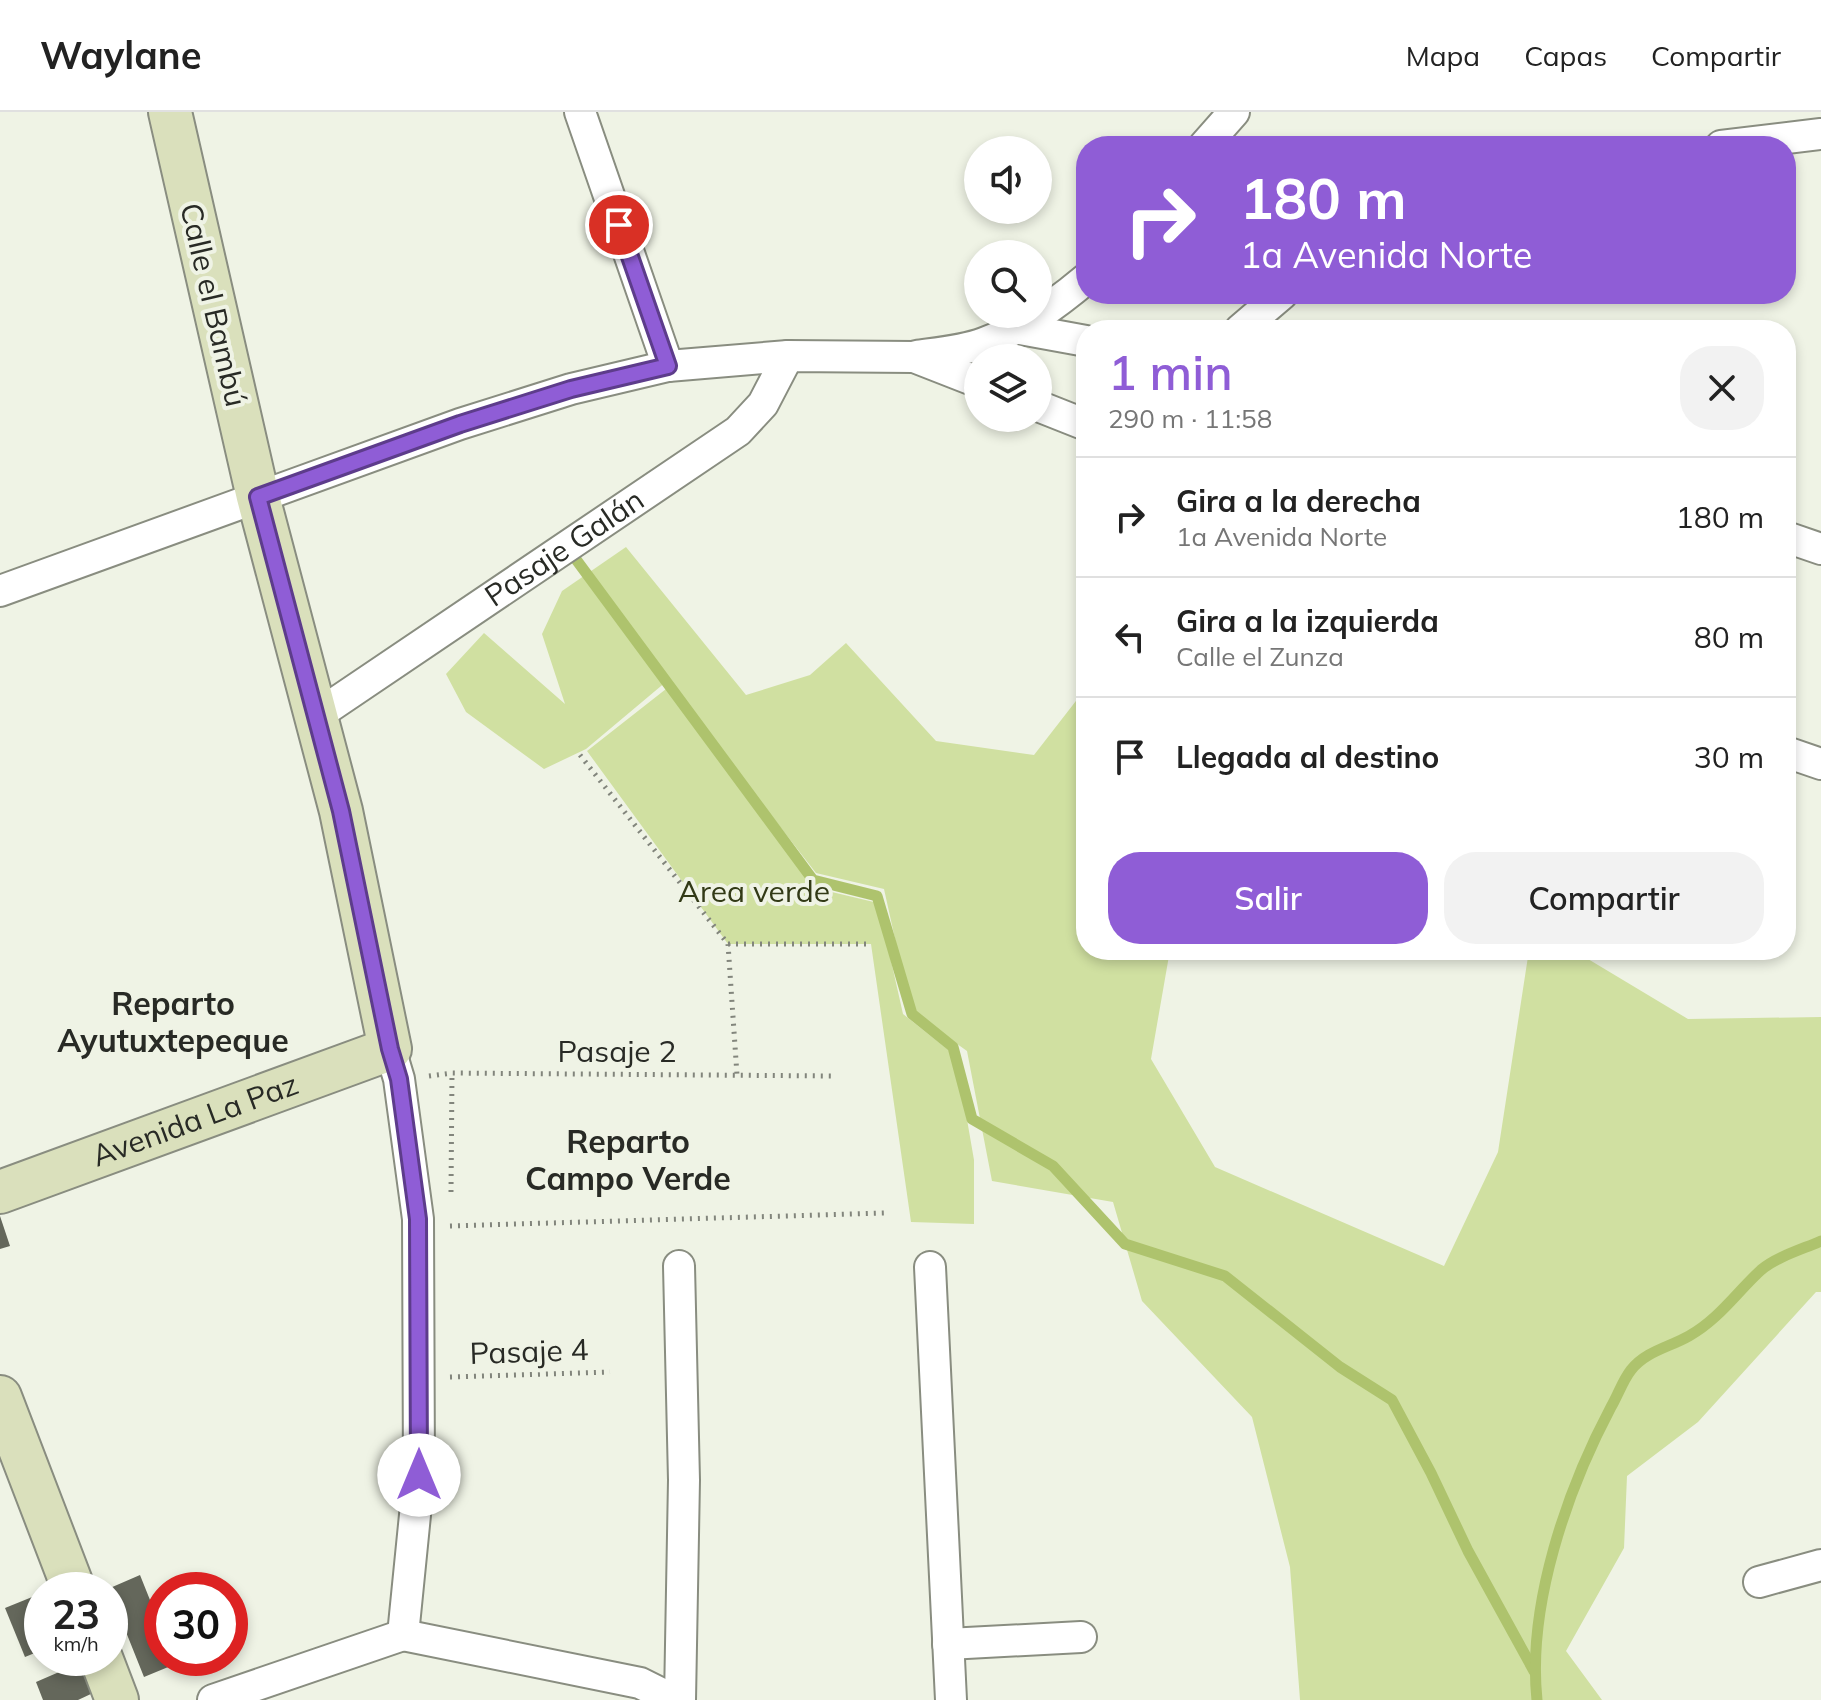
<!DOCTYPE html>
<html lang="es">
<head>
<meta charset="utf-8">
<style>
	:root { --surface:#fff; --page:#f2f2f2; --text:#222; --muted:#767676; --line:#e0e0e0; --accent:#8f5dd6 }
	body { margin:0; font-family:Mulish,sans-serif; background:var(--page); color:var(--text); height:100vh; display:flex; flex-direction:column; font-size:30px; white-space:nowrap }
	* { box-sizing:border-box; margin:0 }
	p { font-size:26px; color:var(--muted) }
	.icon { flex:none; width:44px; height:44px; fill:none; stroke:currentColor; stroke-width:2; stroke-linecap:round; stroke-linejoin:round }
	.map { position:relative; flex:1; overflow:hidden }
	.details { position:absolute; left:1076px; top:208px; width:720px; height:640px; display:flex; flex-direction:column; background:var(--surface); border-radius:32px; box-shadow:0 4px 12px #0003 }
	.details>* { flex:none }
	.top-card { position:absolute; left:1076px; top:24px; width:720px; height:168px; border-radius:32px; box-shadow:0 4px 12px #0003; background:#8f5dd6; color:#fff; overflow:hidden }
	.controls { position:absolute; left:964px; top:24px; display:grid; gap:16px }
	.controls a { display:grid; place-items:center; width:88px; height:88px; border-radius:50%; background:var(--surface); box-shadow:0 4px 12px #0003; font-size:40px }
	.speed { position:absolute; left:24px; top:1460px; display:flex; gap:16px; font-size:40px; font-weight:700; text-align:center }
	.speed>* { display:grid; place-content:center; width:104px; height:104px; border-radius:50%; background:var(--surface); box-shadow:0 4px 12px #0003; line-height:1 }
	.speed small { font-size:20px; font-weight:400 }
	.speed .limit { border:12px solid #d22; background:#fff; color:#111 }
	.pin { position:absolute; display:grid; place-items:center; width:68px; height:68px; color:#fff; margin:-34px; border:4px solid #fff; border-radius:50%; box-shadow:0 2px 8px #0007 }
	.me { position:absolute; width:88px; margin:-44px; rotate:0deg; stroke-linejoin:round; filter:drop-shadow(0 0 6px #0008) }
	.turn { display:flex; align-items:center; gap:28px; height:168px; padding:0 32px; font-size:36px }
	.turn .icon { width:104px; height:104px; stroke-width:2.5 }
	.turn b { display:block; font-size:56px; line-height:68px }
	.round { display:grid; place-items:center; flex:none; width:84px; height:84px; border-radius:32px; background:var(--page) }
	.overview { display:flex; align-items:center; justify-content:space-between; height:136px; padding:0 32px }
	h1 { font-size:48px; font-weight:600; line-height:60px; color:var(--accent) }
	.action { display:flex; gap:16px; margin-top:auto; padding:16px 32px }
	.action a { flex:1; height:92px; border-radius:32px; background:var(--accent); color:#fff; font-size:32px; font-weight:600; line-height:92px; text-align:center }
	.action a+a { background:var(--page); color:var(--text) }
	ul { padding:0; list-style:none }
	li { display:flex; align-items:center; gap:24px; height:120px; padding:0 32px; border-top:2px solid var(--line) }
	li div { flex:1 }
	li b { display:block; font-size:30px }
	li em { font-style:normal }
	header { display:flex; align-items:center; gap:48px; box-sizing:border-box; height:112px; padding:0 40px; background:var(--surface); border-bottom:2px solid var(--line) }
	header strong { font-size:38px }
	nav { display:flex; gap:44px; margin-inline-start:auto; font-size:28px }
	.map>svg:first-child { display:block }
	.green { fill:#d0e0a1 }
	.lines { fill:none; stroke-linecap:round; stroke-linejoin:round }
	.stream { stroke:#aec36d; stroke-width:11 }
	.building { fill:#64675b }
	.street-casing { stroke:#898d80; stroke-width:34 }
	.secondary-casing { stroke:#898d80; stroke-width:46 }
	.path { stroke:#82857c; stroke-width:5; stroke-dasharray:2 6; stroke-linecap:butt }
	.street { stroke:#fff; stroke-width:30 }
	.secondary { stroke:#dae0bc; stroke-width:42 }
	.route-casing { stroke:#5d3c8b; stroke-width:20 }
	.route { stroke:#8f5dd6; stroke-width:14 }
	.labels { text-anchor:middle; stroke-width:8; stroke-linejoin:round; paint-order:stroke }
	.street-label { font-size:30px; fill:#282a25; stroke:#eff3e5 }
	.park-label { font-size:30px; fill:#323a16; stroke:#eff3e5 }
	.neighbourhood-label { font-size:32px; font-weight:bold; fill:#282a25; stroke:#eff3e5 }
</style>
</head>
<body>
<header>
<strong>Waylane</strong>
<nav><a>Mapa</a><a>Capas</a><a>Compartir</a></nav>
</header>
<div class="map">
<svg width="1821" height="1588" viewBox="0 0 1821 1588">
	<rect width="100%" height="100%" fill="#eff3e5"/>
	<g class="green">
		<path d="M626 435 746 583 810 563 846 531 936 629 1034 643 1086 576V838H1170L1151 947 1215 1055 1444 1154 1498 1040 1529 838H1573L1688 907 1821 905V1180H1816L1698 1310 1627 1364 1624 1436 1566 1539 1602 1588H1300L1290 1455 1252 1305 1142 1189 1113 1090 992 1069 967 939 911 899 884 777 816 761 667 569 586 637 544 657 466 600 446 562 484 521 565 592 542 522 562 479Z"/>
		<path d="M666 577 815 776 878 791 903 902 956 944 974 1048V1112L911 1110 871 832H728L587 639Z"/>
	</g>
	<g class="lines">
		<g class="stream">
			<path d="M572 442 813 768 877 784 912 902 953 935 972 1007 1053 1054 1125 1132 1225 1164 1340 1255 1392 1288 1431 1361 1468 1439 1534 1559"/>
			<path d="M1537 1588C1527 1493 1567 1378 1611 1295 1618 1283 1623 1268 1631 1258 1646 1239 1670 1235 1689 1224 1719 1207 1736 1181 1761 1158 1776 1145 1803 1137 1821 1129"/>
		</g>
	</g>
	<g class="building">
		<path d="M0 1104 10 1134 0 1137Z"/>
		<path d="M140 1463 162 1518V1546H190L144 1565 110 1480V1476Z"/>
		<path d="M42 1481V1538L25 1545 5 1496Z"/>
		<path d="M80 1551 93 1581 78 1588H43L36 1570Z"/>
	</g>
	<g class="lines">
		<g class="street-casing">
			<g id="street">
				<path d="M580 0 668 254"/>
				<path d="M1204 34 1234 0"/>
				<path d="M1721 34 1821 22"/>
				<path d="M1015 216 1086 229"/>
				<path d="M1240 218 1282 182"/>
				<path d="M916 244C938 241 963 239 984 231 1022 217 1055 193 1086 167"/>
				<path d="M1038 294 1086 313"/>
				<path d="M1786 425 1821 437"/>
				<path d="M0 479 460 312 571 277 668 254 788 244 914 245 978 270"/>
				<path id="s1" d="M316 604 738 319 763 292 788 244"/>
				<path d="M1786 640 1821 652"/>
				<path d="M390 937 399 967 418 1107 419 1363 403 1523"/>
				<path d="M679 1154 684 1368 680 1588"/>
				<path d="M930 1155 951 1588"/>
				<path d="M1759 1470 1821 1453"/>
				<path d="M403 1523 640 1571 674 1588"/>
				<path d="M948 1532 1081 1525"/>
				<path d="M213 1588 403 1523"/>
			</g>
		</g>
		<g class="secondary-casing">
			<g id="secondary">
				<path id="s2" d="M0 1080 390 937 341 699 258 385 170 0"/>
				<path d="M0 1285 74 1478"/>
				<path d="M101 1546 117 1588"/>
			</g>
		</g>
		<g class="path">
			<path d="M580 643 728 832 737 963"/>
			<path d="M728 832H871"/>
			<path d="M429 964 452 961 836 964"/>
			<path d="M451 1080 452 961"/>
			<path d="M450 1114 885 1101"/>
			<path d="M450 1265 610 1260"/>
		</g>
		<use href="#street" class="street"/>
		<use href="#secondary" class="secondary"/>
	</g>
	<g class="lines">
		<g class="route-casing">
			<path id="route" d="M419 1363 418 1107 399 967 390 937 341 699 258 385 460 312 571 277 668 254 619 113"/>
		</g>
		<use href="#route" class="route"/>
	</g>
	<g class="labels">
		<g class="street-label">
			<text transform="translate(213 193) rotate(77)" y="10">Calle el Bambú</text>
			<text dy="10" stroke="none"><textPath href="#s1" startOffset="300">Pasaje Galán</textPath></text>
			<text x="617" y="950">Pasaje 2</text>
			<text dy="10" stroke="none"><textPath href="#s2" startOffset="208">Avenida La Paz</textPath></text>
			<text transform="translate(529 1240) rotate(-2)" y="10">Pasaje 4</text>
		</g>
		<g class="park-label">
			<text x="754" y="790">Area verde</text>
		</g>
		<g class="neighbourhood-label">
			<text x="173" y="903">Reparto<tspan x="173" dy="37">Ayutuxtepeque</tspan></text>
			<text x="628" y="1041">Reparto<tspan x="628" dy="37">Campo Verde</tspan></text>
		</g>
	</g>
</svg>
<div class="controls">
<a><svg class="icon" aria-label="sound" viewBox="0 0 24 24"><path d="M4 9h4l5-4v14l-5-4H4zM17 9q2 3 0 6"/></svg></a>
<a><svg class="icon" aria-label="search" viewBox="0 0 24 24"><circle cx="10" cy="10" r="6"/><path d="M15 15l6 6"/></svg></a>
<a><svg class="icon" aria-label="layers" viewBox="0 0 24 24"><path d="M12 4l9 5-9 5-9-5zM3 14l9 5 9-5"/></svg></a>
</div>
<div class="speed"><div>23<small>km/h</small></div><div class="limit">30</div></div>
<div class="pin" style="left:619px;top:113px;background:#d93025"><svg class="icon" aria-label="arrive" viewBox="0 0 24 24"><path d="M6 21V4h12l-3 4 3 4H6"/></svg></div>
<svg class="me" style="left:419px;top:1363px" viewBox="-20 -20 40 40"><circle r="19" fill="#fff"/><path d="M0-13L10 11 0 6-10 11z" fill="#8f5dd6"/></svg>
<div class="top-card">
<div class="turn"><svg class="icon" aria-label="right" viewBox="0 0 24 24"><path d="M7 20v-9h11M14 6l5 5-5 5"/></svg><div><b>180 m</b>1a Avenida Norte</div></div>
</div>
<section class="details">
<div class="overview"><div><h1>1 min</h1><p>290 m · 11:58</p></div><a class="round"><svg class="icon" aria-label="close" viewBox="0 0 24 24"><path d="M6 6l12 12M18 6L6 18"/></svg></a></div>
<ul>
<li><svg class="icon" aria-label="right" viewBox="0 0 24 24"><path d="M7 20v-9h11M14 6l5 5-5 5"/></svg><div><b>Gira a la derecha</b><p>1a Avenida Norte</p></div><em>180 m</em></li>
<li><svg class="icon" aria-label="left" viewBox="0 0 24 24"><path d="M17 20v-9H6M10 6l-5 5 5 5"/></svg><div><b>Gira a la izquierda</b><p>Calle el Zunza</p></div><em>80 m</em></li>
<li><svg class="icon" aria-label="arrive" viewBox="0 0 24 24"><path d="M6 21V4h12l-3 4 3 4H6"/></svg><div><b>Llegada al destino</b></div><em>30 m</em></li>
</ul>
<div class="action"><a>Salir</a><a>Compartir</a></div>
</section>
</div>
</body>
</html>
